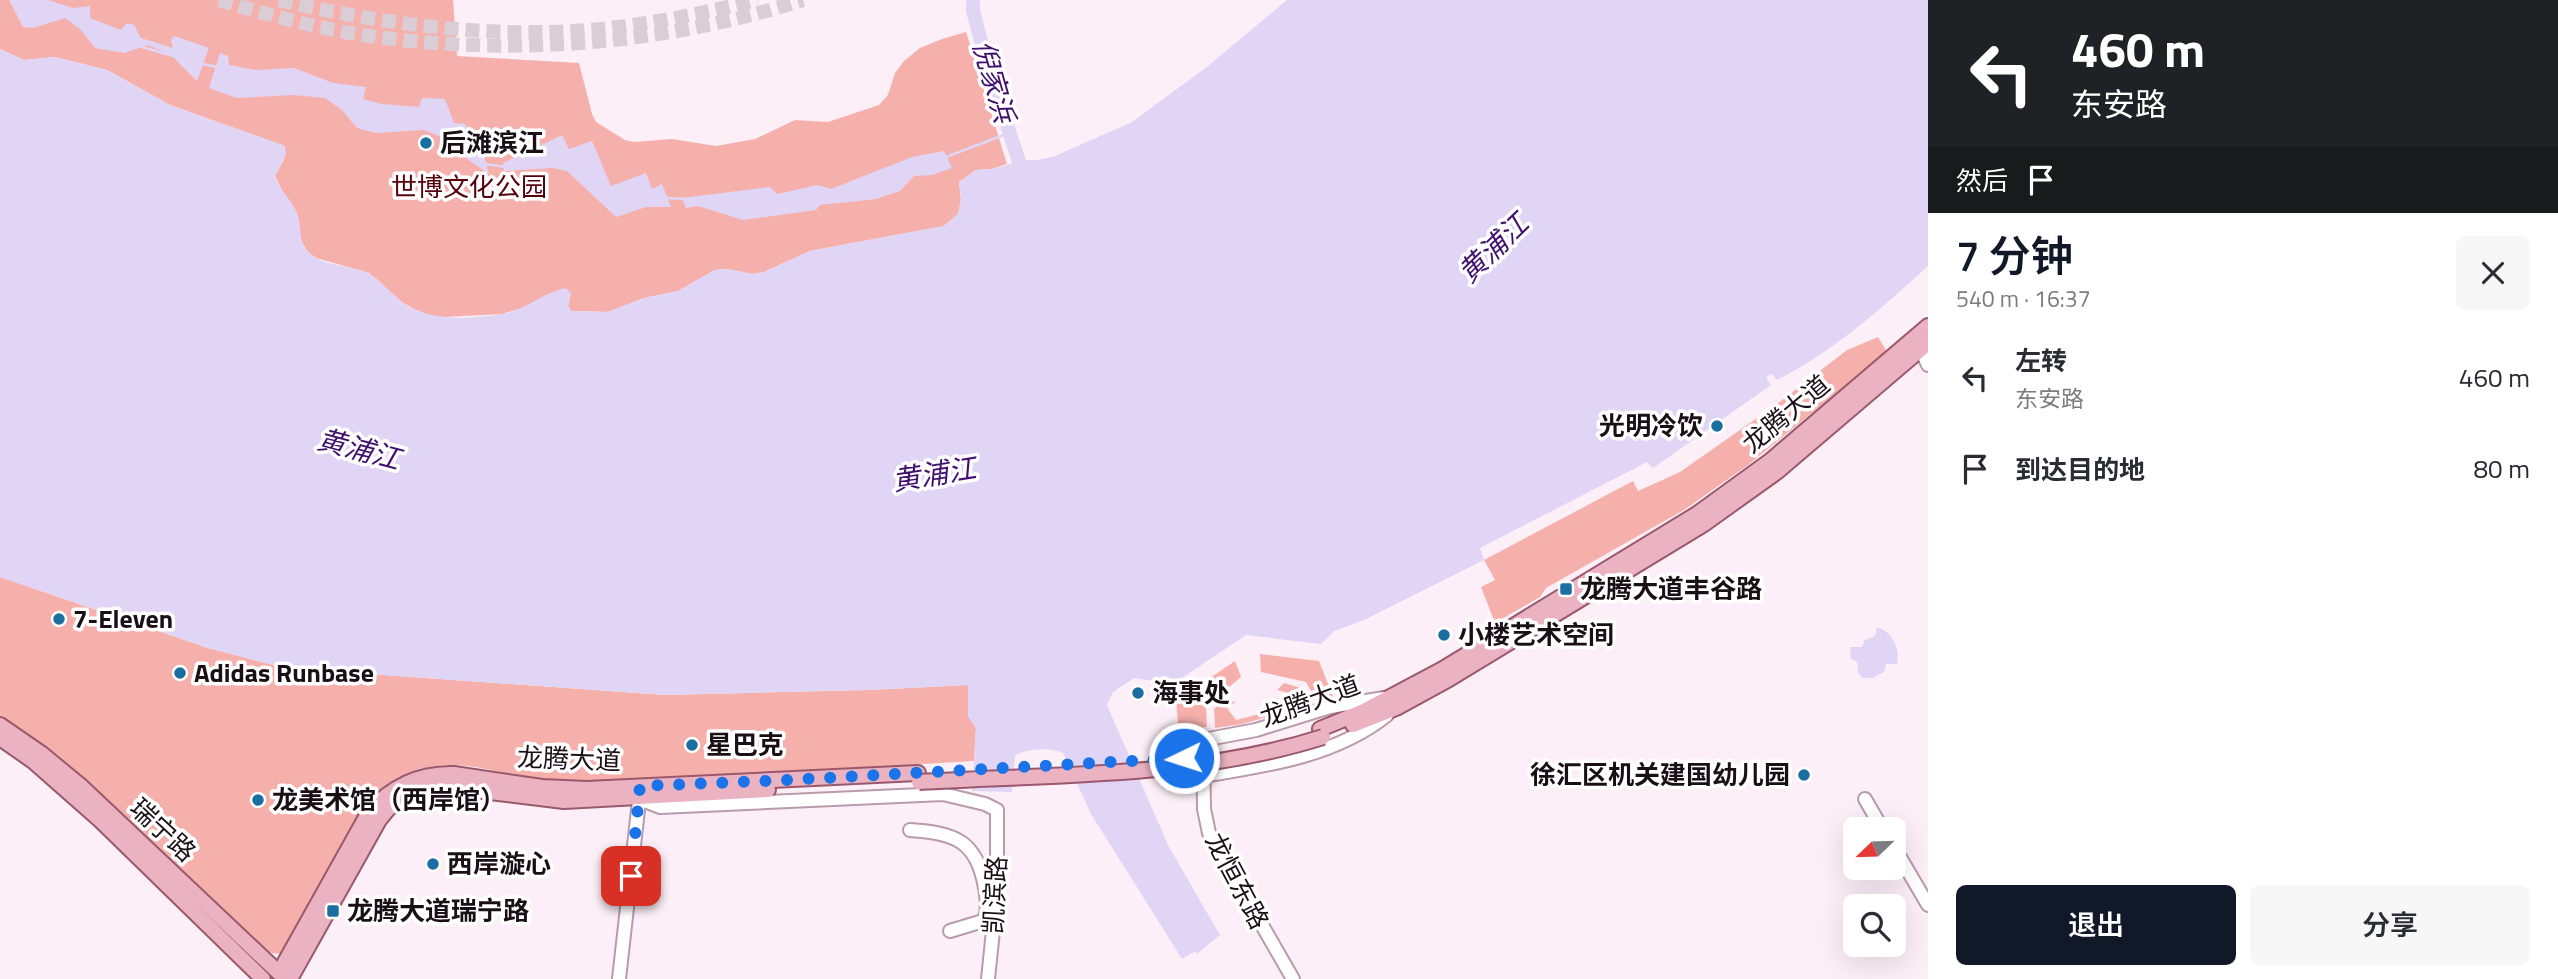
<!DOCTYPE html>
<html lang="zh">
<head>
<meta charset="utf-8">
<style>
	:root { --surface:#fff; --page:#f7f7f7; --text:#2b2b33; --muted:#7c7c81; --accent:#111827 }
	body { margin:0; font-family:"Titillium Web","Noto Sans SC",sans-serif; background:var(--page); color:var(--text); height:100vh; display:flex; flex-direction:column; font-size:26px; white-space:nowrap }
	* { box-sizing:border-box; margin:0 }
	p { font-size:23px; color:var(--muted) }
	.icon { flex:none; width:38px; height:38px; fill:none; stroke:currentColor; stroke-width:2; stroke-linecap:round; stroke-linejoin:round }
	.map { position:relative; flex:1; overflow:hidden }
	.drawer { display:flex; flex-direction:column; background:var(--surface); width:630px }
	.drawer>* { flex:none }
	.guide { background:#202124; color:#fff; overflow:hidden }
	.needle { width:46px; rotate:247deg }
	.fabs { position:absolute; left:1843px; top:817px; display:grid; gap:14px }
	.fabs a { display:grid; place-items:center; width:63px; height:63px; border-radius:10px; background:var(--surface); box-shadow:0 7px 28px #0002; font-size:35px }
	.pin { position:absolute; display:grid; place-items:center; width:60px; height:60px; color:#fff; margin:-30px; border-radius:14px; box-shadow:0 4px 10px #0006 }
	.me { position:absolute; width:77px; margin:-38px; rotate:266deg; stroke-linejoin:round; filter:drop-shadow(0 0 5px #0008) }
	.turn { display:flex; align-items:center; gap:24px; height:147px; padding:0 28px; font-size:32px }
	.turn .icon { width:91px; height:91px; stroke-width:2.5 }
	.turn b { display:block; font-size:49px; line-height:60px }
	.then { display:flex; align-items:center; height:66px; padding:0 28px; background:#0003; gap:14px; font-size:26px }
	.round { display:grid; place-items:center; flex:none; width:74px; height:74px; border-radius:10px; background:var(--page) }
	.overview { display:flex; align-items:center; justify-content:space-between; height:119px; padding:0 28px }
	h1 { font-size:42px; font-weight:600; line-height:52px; color:var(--accent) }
	.action { display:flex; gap:14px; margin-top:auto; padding:14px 28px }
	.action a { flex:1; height:80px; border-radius:10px; background:var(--accent); color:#fff; font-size:28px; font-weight:600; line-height:80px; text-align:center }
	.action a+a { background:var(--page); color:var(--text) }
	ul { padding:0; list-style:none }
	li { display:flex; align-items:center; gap:21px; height:91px; padding:0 28px }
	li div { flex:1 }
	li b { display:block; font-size:26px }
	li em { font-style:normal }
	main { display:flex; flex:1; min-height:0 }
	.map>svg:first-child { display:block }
	.green { fill:#f6b0ac }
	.water { fill:#e1d5f6 }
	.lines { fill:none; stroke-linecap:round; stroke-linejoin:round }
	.stream { stroke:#e1d5f6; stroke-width:2.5 }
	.river { stroke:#e1d5f6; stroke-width:14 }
	.major-tunnel { stroke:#dbcdd5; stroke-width:14; stroke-dasharray:14 7; stroke-linecap:butt }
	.minor-casing { stroke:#ba9aad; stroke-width:16 }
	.major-casing { stroke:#9a586c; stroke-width:18 }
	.minor { stroke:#fff; stroke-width:12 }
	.major { stroke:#ebb3c2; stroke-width:14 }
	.major-bridge-casing { stroke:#9a586c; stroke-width:18; stroke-linecap:butt }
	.major-bridge { stroke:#ebb3c2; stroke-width:14 }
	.route { stroke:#1a73e8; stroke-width:12; stroke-dasharray:0 21.6 }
	.poi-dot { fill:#1b6fa0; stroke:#fff; stroke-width:2.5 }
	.labels { text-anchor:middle; stroke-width:7; stroke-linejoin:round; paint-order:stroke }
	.poi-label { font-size:26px; font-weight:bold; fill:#1b0f16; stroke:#fff; text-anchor:start }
	.park-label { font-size:26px; fill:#55000a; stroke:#fff }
	.street-label { font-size:26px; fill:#1b0f16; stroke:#fff }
	.water-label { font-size:28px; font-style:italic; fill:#41106e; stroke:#fff }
</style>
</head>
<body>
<main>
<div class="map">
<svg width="1928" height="979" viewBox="0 0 1928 979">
	<rect width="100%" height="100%" fill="#fdeff7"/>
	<g class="green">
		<path d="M0 0H453L457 56 579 63 592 114 596 122 625 140 634 142 672 139 716 146 755 139 795 120 828 122 879 105 888 95 895 73 904 61 920 48 942 39 966 32 1007 164 992 169 976 170 959 182 961 200 958 214 944 226 810 251 764 272 752 274 727 269 715 270 678 291 644 298 608 312 571 311 568 306 571 293 502 314 446 317 432 316 416 310 403 303 369 273 316 258 308 252 301 241 297 221 275 176 284 159 285 146 170 105 107 70 55 57 24 60 0 49Z"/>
		<path d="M1878 337 1887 352 1748 465 1684 510 1546 588 1540 597 1495 623 1481 587 1495 580 1484 560 1633 481 1638 491 1680 472 1777 404 1847 350Z"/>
		<path d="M0 577 208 648 285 668 665 695 868 690 968 685V716L976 728 974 761 578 784C566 783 553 783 541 781 513 777 485 766 456 765 385 762 358 815 330 870 317 895 303 921 290 946 283 955 279 955 268 952L78 774 0 717Z"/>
		<path d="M1260 654 1319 661 1333 697 1316 700 1306 682 1261 672Z"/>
		<path d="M1235 661 1241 677 1206 706 1207 726 1193 732 1179 733 1176 701Z"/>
		<path d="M1284 683 1301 688 1310 705 1242 724 1215 728 1214 709 1226 697 1235 702 1227 708 1236 720 1287 707 1289 693 1277 690Z"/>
	</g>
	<g class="water">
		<path d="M9 0H48L73 8 90 6V18L121 30 127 23 134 25 141 38 173 48 171 40 174 36 209 48 197 81 171 55 148 45 124 53 95 48 80 29 65 18 33 28 23 27Z"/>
		<path d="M1287 0H1928V266C1881 309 1834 351 1777 380L1772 374 1766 377 1771 385 1653 468 1647 462 1480 548 1484 560 1364 620 1334 631 1321 644 1246 635 1173 684 1134 678 1113 692 1107 705 1169 847 1220 935 1197 954 1195 951 1182 959 1091 814 1063 753C1052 747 1025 748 1015 756L1012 792 972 791 976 728 968 716V685L868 690 665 695 285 668 208 648 0 577V49L24 60 55 57 107 70 170 105 285 146 286 154 275 176C279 190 292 200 297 213 302 226 298 243 309 253 323 266 348 265 365 272 381 278 389 293 402 302 429 322 470 319 502 314 525 311 543 292 566 288L571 293 568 305 571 311 608 312 644 298 678 291 715 270 727 269 753 274 764 272 810 251 944 226 958 214 961 200 959 182 976 170 992 169 1025 160H1038L1055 156 1132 122 1208 66Z"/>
		<path d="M220 53 228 56 229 65 256 70 294 68 333 83 366 87 363 99 382 104 419 107 422 98 445 99 454 123 465 124 479 156H484L489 174 464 157 444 138 424 130 376 133 357 128 342 110 325 98 293 95 237 98 209 88Z"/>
		<path d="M562 135 569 149 592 141 611 186 646 173 652 189 662 184 671 207H646L616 217 567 171 553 168 504 171 503 163Z"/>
		<path d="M944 151 952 168 932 175 914 176 900 191 876 199 820 205 816 210 743 220 698 206 686 208 682 198 770 187 777 194 818 185 831 189 912 157Z"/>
		<path d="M1877 627C1892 631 1901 650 1897 664H1886L1884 672 1873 678H1862L1858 672 1857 662 1851 659 1850 647H1862L1865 640 1875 636Z"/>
	</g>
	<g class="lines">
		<g class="stream">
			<path d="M139 46 173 56"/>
			<path d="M203 64 217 67"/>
			<path d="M946 157 1009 133"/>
			<path d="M485 164 506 167"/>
			<path d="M667 198 685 199"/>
		</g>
		<path class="river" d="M973 0V11L985 56 1019 162"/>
		<g class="major-tunnel">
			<path d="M219 0C265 14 315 28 363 35 510 57 662 45 803 0"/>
			<path d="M279 0C385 25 501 40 610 28 659 22 709 12 757 0"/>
		</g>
		<g class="minor-casing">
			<g id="minor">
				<path d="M1917 341 1928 365"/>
				<path d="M1203 776C1266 766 1336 756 1387 715"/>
				<path d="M639 799 660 807 943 794 985 804 997 810V892L988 979"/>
				<path d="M1865 799 1883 830"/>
				<path d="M910 830C954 833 977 840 985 888 987 899 989 912 983 921L950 931"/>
				<path d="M1894 847 1928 905"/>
				<path d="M619 979 640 792"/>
				<path d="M1293 979 1209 833 1204 809 1203 740 1256 730 1330 707 1384 698"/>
			</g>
		</g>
		<g class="major-casing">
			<g id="major">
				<path d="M0 725 42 754 82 787 279 973 369 812C392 786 419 773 454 774L542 787 587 789 918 773"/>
				<path d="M1353 725 1396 708 1449 679 1704 524 1778 471 1928 343"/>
				<path d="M1320 729 1364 711 1443 669 1697 514 1770 461 1928 326"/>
				<path d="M0 738 33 761 100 820 263 979"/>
				<path d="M290 979 379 820 388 809 408 795 441 786 564 801 768 790"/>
			</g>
		</g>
		<use href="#minor" class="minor"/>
		<use href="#major" class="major"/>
		<g class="major-bridge-casing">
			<path id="major-bridge" d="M919 782C1053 774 1194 778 1323 737"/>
		</g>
		<use href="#major-bridge" class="major-bridge"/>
	</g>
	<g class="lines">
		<path class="route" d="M631 876 640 786 788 780 1184 758"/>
	</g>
	<g class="poi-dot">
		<circle cx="426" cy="143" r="7"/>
		<circle cx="1717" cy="426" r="7"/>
		<rect x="1559" y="582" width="14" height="14" rx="3.5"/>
		<circle cx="59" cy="619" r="7"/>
		<circle cx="1444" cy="635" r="7"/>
		<circle cx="180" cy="673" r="7"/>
		<circle cx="1138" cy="693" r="7"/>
		<circle cx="692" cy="745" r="7"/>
		<circle cx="1804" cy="775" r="7"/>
		<circle cx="258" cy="800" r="7"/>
		<circle cx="433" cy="864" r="7"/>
		<rect x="326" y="904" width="14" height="14" rx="3.5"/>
	</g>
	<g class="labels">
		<g class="poi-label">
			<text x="440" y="152">后滩滨江</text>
			<text x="1703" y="435" text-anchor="end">光明冷饮</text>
			<text x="1580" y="598">龙腾大道丰谷路</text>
			<text x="73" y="628">7-Eleven</text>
			<text x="1458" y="644">小楼艺术空间</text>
			<text x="194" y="682">Adidas Runbase</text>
			<text x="1152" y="702">海事处</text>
			<text x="706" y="754">星巴克</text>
			<text x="1790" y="784" text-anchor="end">徐汇区机关建国幼儿园</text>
			<text x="272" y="809">龙美术馆（西岸馆）</text>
			<text x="447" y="873">西岸漩心</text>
			<text x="347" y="920">龙腾大道瑞宁路</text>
		</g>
		<g class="park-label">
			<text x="469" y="196">世博文化公园</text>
		</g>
		<g class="street-label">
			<text transform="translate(1786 414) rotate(-40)" y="9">龙腾大道</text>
			<text transform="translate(1310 701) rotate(-20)" y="9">龙腾大道</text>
			<text transform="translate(569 759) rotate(2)" y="9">龙腾大道</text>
			<text transform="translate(163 830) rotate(43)" y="9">瑞宁路</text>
			<text transform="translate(1237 881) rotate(62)" y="9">龙恒东路</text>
			<text transform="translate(995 895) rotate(-87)" y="9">凯滨路</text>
		</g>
		<g class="water-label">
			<text transform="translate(994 81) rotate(74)" y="10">倪家浜</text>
			<text transform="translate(1493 248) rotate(-44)" y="10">黄浦江</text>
			<text transform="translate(359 449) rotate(15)" y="10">黄浦江</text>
			<text transform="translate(934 474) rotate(-9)" y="10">黄浦江</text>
		</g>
	</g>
</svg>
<div class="fabs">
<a><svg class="needle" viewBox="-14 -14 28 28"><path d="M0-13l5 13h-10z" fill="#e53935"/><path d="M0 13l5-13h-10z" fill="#7c7c81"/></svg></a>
<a><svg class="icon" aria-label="search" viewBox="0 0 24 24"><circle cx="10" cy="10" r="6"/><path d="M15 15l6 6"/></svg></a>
</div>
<div class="pin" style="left:631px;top:876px;background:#d93025"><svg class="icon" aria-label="arrive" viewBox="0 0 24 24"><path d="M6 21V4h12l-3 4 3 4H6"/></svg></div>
<svg class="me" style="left:1184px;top:758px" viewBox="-20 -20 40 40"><circle r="17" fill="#1a73e8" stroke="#fff" stroke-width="3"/><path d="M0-11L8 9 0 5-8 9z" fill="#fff"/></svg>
</div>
<section class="drawer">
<div class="guide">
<div class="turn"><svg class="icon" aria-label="left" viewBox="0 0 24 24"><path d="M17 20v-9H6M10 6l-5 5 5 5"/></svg><div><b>460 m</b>东安路</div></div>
<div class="then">然后<svg class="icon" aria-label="arrive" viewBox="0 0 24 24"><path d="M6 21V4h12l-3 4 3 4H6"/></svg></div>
</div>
<div class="overview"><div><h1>7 分钟</h1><p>540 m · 16:37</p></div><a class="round"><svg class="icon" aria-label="close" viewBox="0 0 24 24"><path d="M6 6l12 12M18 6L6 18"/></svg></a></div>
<ul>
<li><svg class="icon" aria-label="left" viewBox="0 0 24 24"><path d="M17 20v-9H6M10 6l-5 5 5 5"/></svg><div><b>左转</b><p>东安路</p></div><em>460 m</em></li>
<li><svg class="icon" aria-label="arrive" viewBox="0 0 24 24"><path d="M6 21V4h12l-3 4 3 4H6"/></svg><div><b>到达目的地</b></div><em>80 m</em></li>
</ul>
<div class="action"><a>退出</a><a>分享</a></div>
</section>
</main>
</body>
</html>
